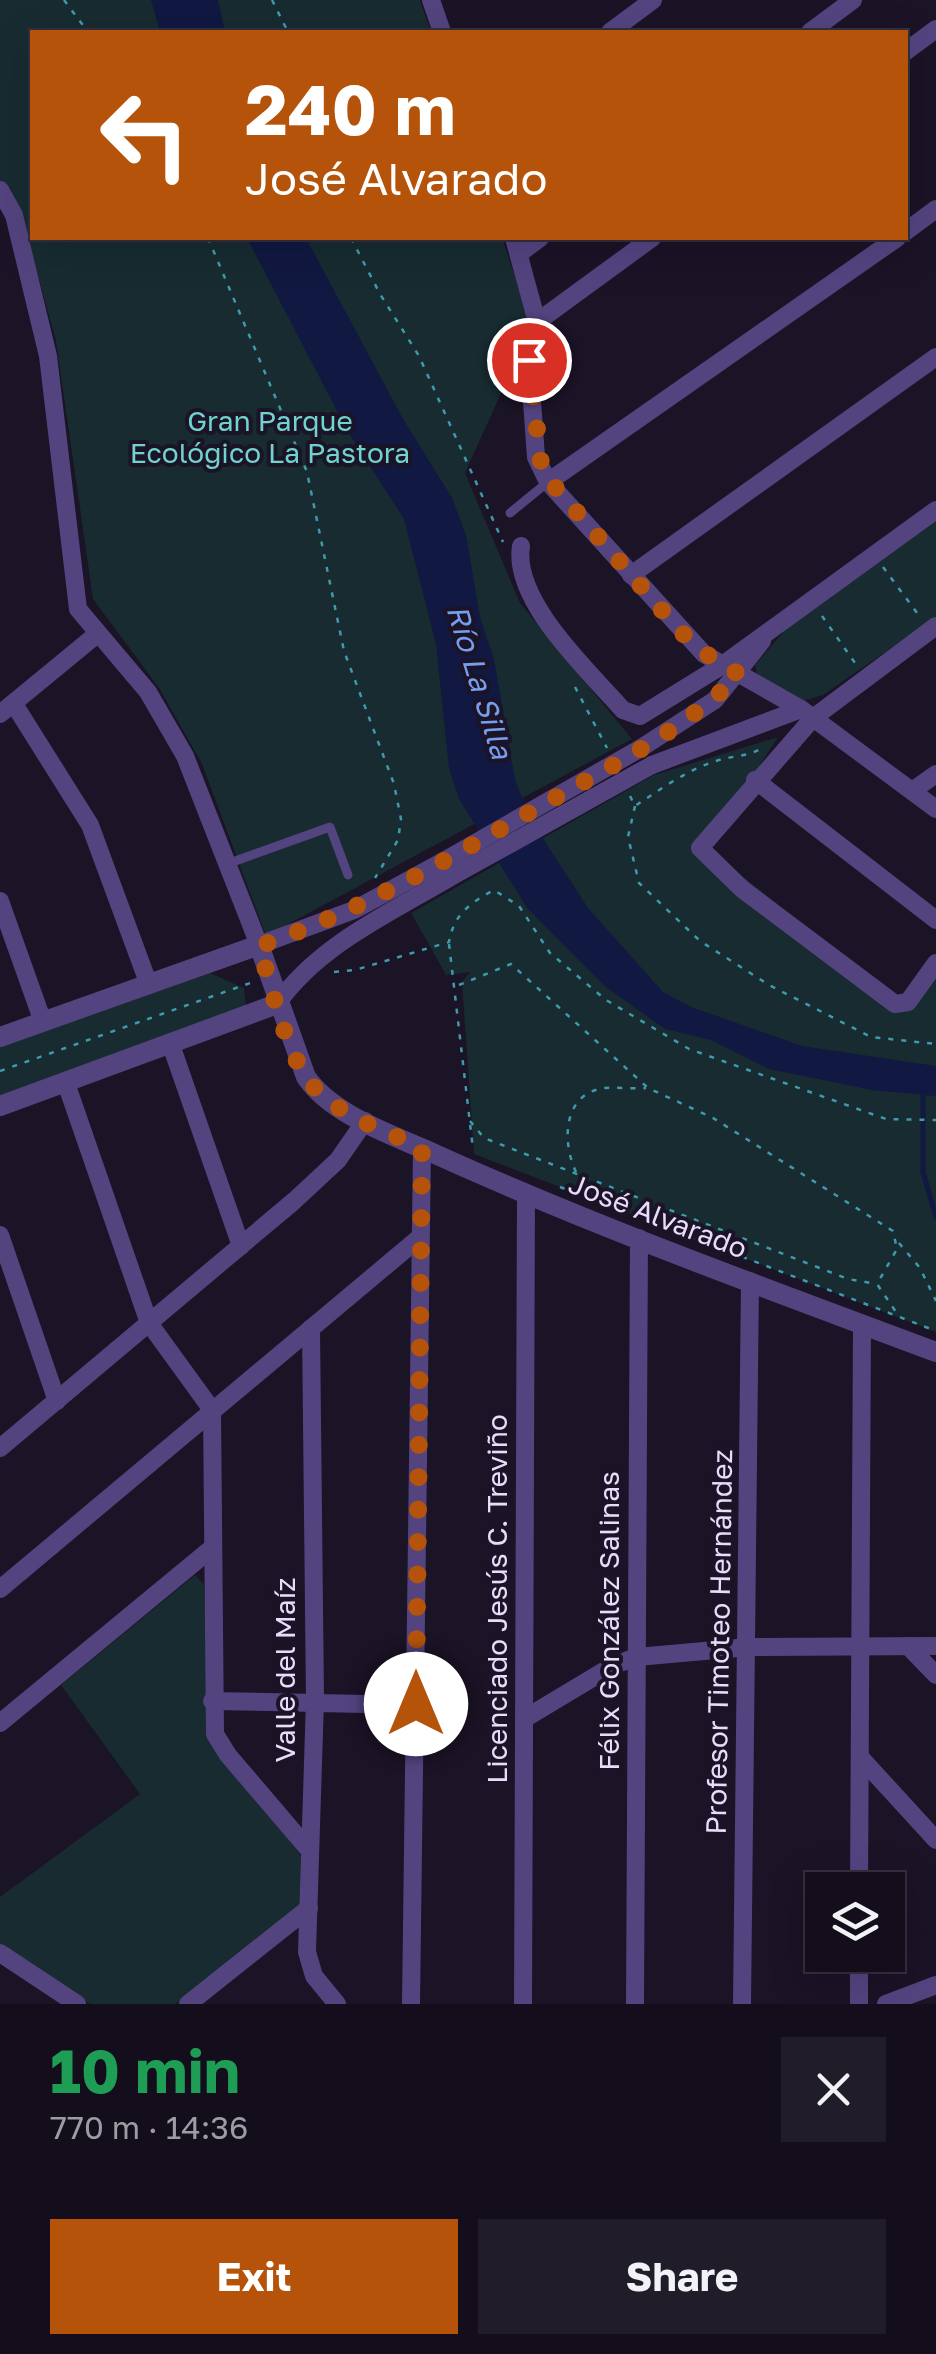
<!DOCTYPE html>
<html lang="en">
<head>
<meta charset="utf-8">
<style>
	:root { --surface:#140e1c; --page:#211c29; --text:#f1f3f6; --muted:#9d9ca3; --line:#332e3b; --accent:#b45309 }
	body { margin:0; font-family:"Golos Text",sans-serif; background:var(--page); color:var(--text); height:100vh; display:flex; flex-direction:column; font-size:38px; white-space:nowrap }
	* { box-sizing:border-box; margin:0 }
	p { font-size:32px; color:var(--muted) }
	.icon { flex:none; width:55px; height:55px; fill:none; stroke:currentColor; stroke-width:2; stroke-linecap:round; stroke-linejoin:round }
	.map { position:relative; height:2004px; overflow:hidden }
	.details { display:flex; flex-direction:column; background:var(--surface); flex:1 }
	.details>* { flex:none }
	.hud { position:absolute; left:30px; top:30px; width:878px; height:210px; border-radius:0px; box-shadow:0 10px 40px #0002,0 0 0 2px var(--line); background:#b45309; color:#fff; overflow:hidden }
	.tools { position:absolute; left:805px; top:1872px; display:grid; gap:20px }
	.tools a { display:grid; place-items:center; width:100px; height:100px; border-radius:0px; background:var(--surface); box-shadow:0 10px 40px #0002,0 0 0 2px var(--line); font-size:50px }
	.pin { position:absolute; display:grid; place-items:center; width:85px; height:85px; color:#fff; margin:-42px; border:5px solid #fff; border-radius:50%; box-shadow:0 2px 10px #0007 }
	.me { position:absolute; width:110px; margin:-55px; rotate:0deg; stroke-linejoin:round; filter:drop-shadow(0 0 8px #0008) }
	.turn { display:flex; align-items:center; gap:35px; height:210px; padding:0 50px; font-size:45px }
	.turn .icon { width:130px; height:130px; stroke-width:2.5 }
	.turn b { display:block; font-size:70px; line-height:85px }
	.round { display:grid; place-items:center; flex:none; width:105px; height:105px; border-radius:0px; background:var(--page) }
	.summary { display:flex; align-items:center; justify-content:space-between; height:170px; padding:0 50px }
	h1 { font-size:60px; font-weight:700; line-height:75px; color:#1e9e55 }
	.cta { display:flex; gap:20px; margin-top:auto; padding:20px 50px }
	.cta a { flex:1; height:115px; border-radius:0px; background:var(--accent); color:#fff; font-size:40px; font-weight:700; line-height:115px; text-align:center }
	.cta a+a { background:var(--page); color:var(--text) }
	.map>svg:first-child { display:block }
	.green { fill:#172b30 }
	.water { fill:#111841 }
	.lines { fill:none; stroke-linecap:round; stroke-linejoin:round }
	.stream { stroke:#111841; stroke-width:5 }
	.path { stroke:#3f9aac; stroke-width:2.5; stroke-dasharray:5 8; stroke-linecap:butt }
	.service { stroke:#534480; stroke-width:9 }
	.minor { stroke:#534480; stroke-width:18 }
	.tertiary { stroke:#534480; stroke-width:20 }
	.minor-bridge { stroke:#534480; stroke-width:18 }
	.route { stroke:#b45309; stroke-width:18; stroke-dasharray:0 32.4 }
	.labels { text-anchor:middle; stroke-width:8; stroke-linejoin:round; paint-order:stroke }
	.park-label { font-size:28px; fill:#71d3d0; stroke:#1b1326 }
	.street-label { font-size:28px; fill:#e7ddfb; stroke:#1b1326 }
	.water-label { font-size:30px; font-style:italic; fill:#779dee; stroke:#1b1326 }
</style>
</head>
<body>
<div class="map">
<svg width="936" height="2004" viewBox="0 0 936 2004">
	<rect width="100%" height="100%" fill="#1b1326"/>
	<g class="green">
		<path d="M0 0H420L431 32H32V238H502L532 325 465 473 520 603 632 739 266 936 202 764 159 688 93 599 56 341 20 210 0 181Z"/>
		<path d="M936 520V617L823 695 803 701 757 674 755 665 790 624Z"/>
		<path d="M778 737 707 847 896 1001 936 958V1332L474 1154 462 982 470 972 446 975 411 913 654 775Z"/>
		<path d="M210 973 244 988 246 1007 0 1097V1047Z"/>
		<path d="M195 1575 204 1584 211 1737 307 1864 304 1904 176 2004H90L0 1945V1897L140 1794 61 1685Z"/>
	</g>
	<g class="water">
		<path d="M151 0H218L225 32H160Z"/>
		<path d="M247 238H306L403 419 452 498 466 535 480 617 494 659 515 780 531 820 588 908 663 992 691 1007 802 1046 936 1066V1096L872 1090 769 1069 711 1040 665 1029 606 987 528 909 459 799 449 768 436 644 404 519 348 432Z"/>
	</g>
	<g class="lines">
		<path class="stream" d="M923 1092V1172L936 1217"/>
		<g class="path">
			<path d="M64 0 88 32"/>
			<path d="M272 0 288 32"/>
			<path d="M208 238 307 472 344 651 394 784 401 819 398 840 375 878"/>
			<path d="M351 238 380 294 419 356 503 542"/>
			<path d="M883 567 920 617"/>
			<path d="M822 616 855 663"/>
			<path d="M575 687 607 748"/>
			<path d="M630 796 635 806C661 789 688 769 719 760 736 755 750 757 765 746"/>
			<path d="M635 806 628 837 639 883 700 941 769 985 871 1037 936 1044"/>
			<path d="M449 944 473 1149"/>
			<path d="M334 972 355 970 449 942C454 914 470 903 494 890L519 906 550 953 606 1000 689 1049 886 1119 936 1120"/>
			<path d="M459 985 511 964 648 1088 713 1118 893 1231 897 1249 877 1284 898 1315"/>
			<path d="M0 1071 253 982"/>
			<path d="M470 1121 484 1138 848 1279 877 1284"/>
			<path d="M576 1172C562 1143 562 1093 605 1088 618 1087 633 1089 646 1088"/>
			<path d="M560 1187 936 1331"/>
			<path d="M899 1243 920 1268 936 1301"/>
		</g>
		<g class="service">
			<path d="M510 513 548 482"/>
			<path d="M227 864 330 827 348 875"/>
		</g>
		<g class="minor">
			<path d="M431 0 442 32"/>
			<path d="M610 32 653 0"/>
			<path d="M810 32 853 0"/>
			<path d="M905 52 936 29"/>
			<path d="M0 190 14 215 48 356 78 609 148 692 185 756 259 945 354 910 442 862"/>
			<path d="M905 232 936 209"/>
			<path d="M514 238 537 322 529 360 536 457 548 482 704 654 801 709 936 809"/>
			<path d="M520 253 540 238"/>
			<path d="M537 322 652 238"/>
			<path d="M548 482 897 238"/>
			<path d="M521 546C512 601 589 671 623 710L640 716 721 666 936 510"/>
			<path d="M631 575 936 357"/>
			<path d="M936 626 813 718 700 848 742 889 895 1004 908 1002 936 963"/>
			<path d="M14 704 90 825 149 985"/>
			<path d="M0 714 96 635"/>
			<path d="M641 748 715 700 762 641"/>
			<path d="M652 765 801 709"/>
			<path d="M755 780 936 920"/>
			<path d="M912 791 936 774"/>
			<path d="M0 901 43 1022"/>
			<path d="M277 1004C319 945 388 914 449 878"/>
			<path d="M171 1045 241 1246"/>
			<path d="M66 1083 149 1323 212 1410 215 1734 228 1755 309 1850"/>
			<path d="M0 1235 57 1401"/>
			<path d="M311 1328 315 1700 307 1952 314 1976 337 2004"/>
			<path d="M0 1448 294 1201 338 1160 365 1121"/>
			<path d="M0 1589 419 1238"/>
			<path d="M908 1646 936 1675"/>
			<path d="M212 1701 416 1705"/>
			<path d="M524 1719 614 1665 637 1657 749 1647 936 1646"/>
			<path d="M0 1723 212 1548"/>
			<path d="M860 1757 936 1840"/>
			<path d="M859 1890 862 1324"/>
			<path d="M0 1953 77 2004"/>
			<path d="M188 2004 309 1908"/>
			<path d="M411 2004 422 1148"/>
			<path d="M523 2004 526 1194"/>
			<path d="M635 2004 639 1238"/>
			<path d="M742 2004 750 1281"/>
			<path d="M859 2004V1955"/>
			<path d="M886 2004 936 1985"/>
		</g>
		<g class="tertiary">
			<path d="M0 1037 259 945 306 1077C333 1116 393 1135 435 1154 598 1228 768 1289 936 1352"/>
			<path d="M0 1106 277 1004"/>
		</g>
		<g class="minor-bridge">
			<path d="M442 862 641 748"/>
			<path d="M449 878 652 765"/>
		</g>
	</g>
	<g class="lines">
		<path class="route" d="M416 1704 422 1148C386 1131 339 1116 312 1085 286 1055 271 984 259 946 361 911 451 857 544 804 613 765 684 730 740 674L721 666 681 632 542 472 529 360"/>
	</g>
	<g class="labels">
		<g class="park-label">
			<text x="270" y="431">Gran Parque<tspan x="270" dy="32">Ecológico La Pastora</tspan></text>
		</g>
		<g class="street-label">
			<text transform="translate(658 1216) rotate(21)" y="10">José Alvarado</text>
			<text transform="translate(497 1599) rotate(-90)" y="10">Licenciado Jesús C. Treviño</text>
			<text transform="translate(609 1621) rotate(-90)" y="10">Félix González Salinas</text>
			<text transform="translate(719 1642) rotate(-89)" y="10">Profesor Timoteo Hernández</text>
			<text transform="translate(285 1670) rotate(-90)" y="10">Valle del Maíz</text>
		</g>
		<g class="water-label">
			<text transform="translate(479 682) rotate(73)" y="10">Río La Silla</text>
		</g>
	</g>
</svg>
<div class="tools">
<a><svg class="icon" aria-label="layers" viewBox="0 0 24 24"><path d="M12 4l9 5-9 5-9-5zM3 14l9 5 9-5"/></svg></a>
</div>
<div class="pin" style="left:529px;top:360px;background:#d93025"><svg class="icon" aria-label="arrive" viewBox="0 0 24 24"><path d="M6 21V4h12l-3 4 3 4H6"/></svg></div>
<svg class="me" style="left:416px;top:1704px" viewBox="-20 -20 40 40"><circle r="19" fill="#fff"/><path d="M0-13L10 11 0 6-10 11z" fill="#b45309"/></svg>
<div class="hud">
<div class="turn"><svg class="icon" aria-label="left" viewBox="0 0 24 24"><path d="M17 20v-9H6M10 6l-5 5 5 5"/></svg><div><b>240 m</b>José Alvarado</div></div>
</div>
</div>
<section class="details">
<div class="summary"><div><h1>10 min</h1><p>770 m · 14:36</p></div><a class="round"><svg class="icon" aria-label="close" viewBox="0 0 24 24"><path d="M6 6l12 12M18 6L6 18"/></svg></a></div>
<div class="cta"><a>Exit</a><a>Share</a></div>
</section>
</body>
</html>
